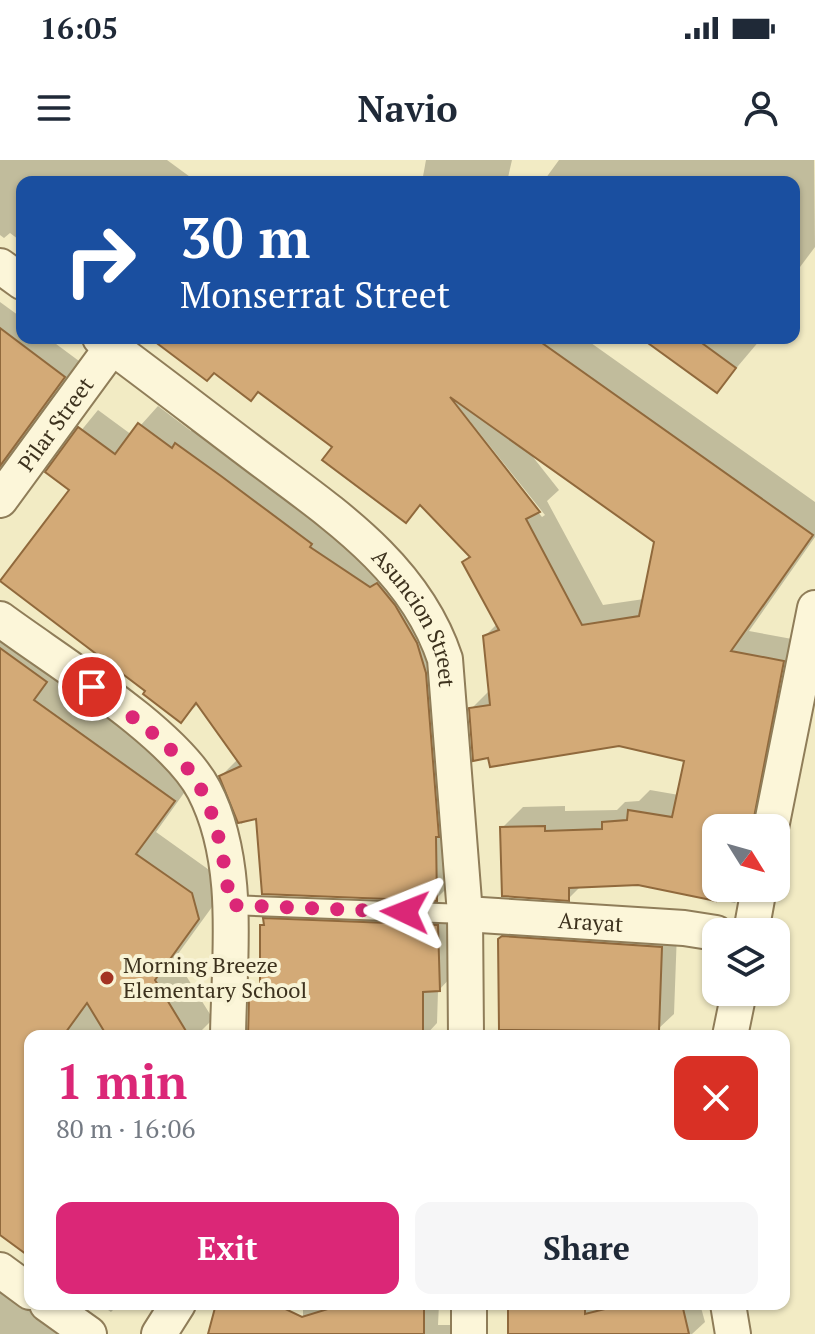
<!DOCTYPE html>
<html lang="en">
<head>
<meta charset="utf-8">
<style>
	:root { --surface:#fff; --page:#f6f6f7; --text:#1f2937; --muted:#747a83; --accent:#db2777 }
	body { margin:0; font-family:"PT Serif",serif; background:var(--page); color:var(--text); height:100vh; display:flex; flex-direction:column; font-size:30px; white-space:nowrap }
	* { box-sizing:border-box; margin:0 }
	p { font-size:26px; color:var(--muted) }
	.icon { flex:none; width:44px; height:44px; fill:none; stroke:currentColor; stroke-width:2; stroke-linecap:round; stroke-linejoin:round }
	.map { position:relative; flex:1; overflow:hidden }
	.panel { position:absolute; left:24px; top:870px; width:766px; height:280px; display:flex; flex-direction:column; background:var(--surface); border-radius:16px; box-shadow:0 2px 6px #0004 }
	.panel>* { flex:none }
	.hud { position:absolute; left:16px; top:16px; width:784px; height:168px; border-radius:16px; box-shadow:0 2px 6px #0004; background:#1a4fa0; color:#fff; overflow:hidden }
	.needle { width:52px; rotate:127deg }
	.controls { position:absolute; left:702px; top:654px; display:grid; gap:16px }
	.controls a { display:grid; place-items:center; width:88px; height:88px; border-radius:16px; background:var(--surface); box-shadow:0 2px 6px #0004; font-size:40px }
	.pin { position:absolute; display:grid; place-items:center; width:68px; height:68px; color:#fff; margin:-34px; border:4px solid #fff; border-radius:50%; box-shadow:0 2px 8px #0007 }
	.me { position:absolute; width:88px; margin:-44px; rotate:272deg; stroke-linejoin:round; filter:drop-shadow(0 0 6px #0008) }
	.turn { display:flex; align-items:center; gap:28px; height:168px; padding:0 32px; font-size:36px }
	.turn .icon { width:104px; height:104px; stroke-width:2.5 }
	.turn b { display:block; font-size:56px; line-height:68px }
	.round { display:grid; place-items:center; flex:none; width:84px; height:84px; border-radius:16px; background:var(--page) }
	.overview { display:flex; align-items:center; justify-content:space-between; height:136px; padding:0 32px }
	h1 { font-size:48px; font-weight:700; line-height:60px; color:var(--accent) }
	.cta { display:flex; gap:16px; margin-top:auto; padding:16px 32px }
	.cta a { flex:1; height:92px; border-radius:16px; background:var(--accent); color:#fff; font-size:32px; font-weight:700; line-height:92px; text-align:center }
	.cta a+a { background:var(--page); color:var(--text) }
	.status { display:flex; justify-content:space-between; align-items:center; height:56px; padding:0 40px; background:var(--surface); direction:ltr }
	.status svg { height:22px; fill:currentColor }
	header { display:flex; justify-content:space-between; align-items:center; height:104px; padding:0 32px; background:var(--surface); font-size:36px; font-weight:700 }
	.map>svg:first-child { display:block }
	.shadow { fill:#0003; fill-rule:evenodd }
	.building { fill:#d3aa77; stroke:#90693c; stroke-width:2; fill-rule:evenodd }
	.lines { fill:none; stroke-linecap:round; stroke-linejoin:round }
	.service-casing { stroke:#8f7d59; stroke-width:22 }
	.minor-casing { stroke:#8f7d59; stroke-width:38 }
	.service { stroke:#fcf6d9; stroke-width:18 }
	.minor { stroke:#fcf6d9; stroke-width:34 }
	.route { stroke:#db2777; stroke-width:14; stroke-dasharray:0 25.2 }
	.poi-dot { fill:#a33423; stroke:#f8f3d5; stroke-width:3 }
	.labels { text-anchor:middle; stroke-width:8; stroke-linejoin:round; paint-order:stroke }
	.street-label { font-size:22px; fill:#3d321e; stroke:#f8f3d5 }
	.poi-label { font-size:22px; fill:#3d321e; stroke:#f8f3d5; text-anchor:start }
</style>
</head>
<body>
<div class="status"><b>16:05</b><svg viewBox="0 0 49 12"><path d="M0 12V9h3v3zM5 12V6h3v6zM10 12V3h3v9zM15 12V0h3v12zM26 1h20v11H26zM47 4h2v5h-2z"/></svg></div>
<header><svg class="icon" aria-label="menu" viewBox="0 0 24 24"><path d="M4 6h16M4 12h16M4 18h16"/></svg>Navio<svg class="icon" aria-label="person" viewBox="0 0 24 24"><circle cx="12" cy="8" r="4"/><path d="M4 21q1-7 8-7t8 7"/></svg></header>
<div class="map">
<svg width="815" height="1174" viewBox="0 0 815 1174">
	<rect width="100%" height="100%" fill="#f2ebc4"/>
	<g class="shadow">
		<path d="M0 0H167L197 22H22V82L10 73 4 78 0 75Z"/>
		<path d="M426 0H512L507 22H422Z"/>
		<path d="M559 0H814L815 87 794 115V22H543Z"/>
		<path d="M0 142 22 158V178H48L79 201 0 309Z"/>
		<path d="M173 178H584L815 342V377L749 471 803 481 766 668H716V728H749L735 743 638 723 581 726 568 739 502 668 523 647 565 646V651L617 650 625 642 639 641 650 630 679 635 686 599 471 549 491 529 485 476 497 464 464 402 471 396 422 344 405 361 335 287 259 230ZM453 240 545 355 542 357 450 243ZM529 292 656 381 644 439 603 445 547 341 559 330Z"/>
		<path d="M644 178H757L760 180 717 231Z"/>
		<path d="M158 246 191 271 195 266 329 365 434 464 455 720 436 739 258 656 241 664 221 616 238 599 199 543 181 560 72 329 48 311 98 250 132 275Z"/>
		<path d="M0 452 66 500 53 518 194 619 156 672 212 712 220 736 175 798 213 859 196 876H30V1094L0 1073Z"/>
		<path d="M281 744 452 750 454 814 438 831 437 863 425 876H249L251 840 262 829V766Z"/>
		<path d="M515 764 677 772 674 854 658 869 615 868V876H500V780Z"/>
		<path d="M0 1115 82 1174H0Z"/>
		<path d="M99 1144H119L111 1152Z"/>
		<path d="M219 1144H289L278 1174H210Z"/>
		<path d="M303 1144H439L438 1165H457V1174H303Z"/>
		<path d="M510 1144H700L705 1162 692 1174H510Z"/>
	</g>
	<g class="building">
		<path d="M0 168 65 217 0 306Z"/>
		<path d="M150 178H535L813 375 731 491 784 501 752 668H716V741L638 725 569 728V741L502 736 500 667 545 666V671L602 669V662L627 660 628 650 672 657 684 601 619 586 490 607 488 598 473 601 469 548 490 545 483 476 499 470 462 402 470 397 420 345 406 363 322 300 332 287 258 232 251 241 214 213 207 221ZM450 237 654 382 639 456 582 465 526 359 540 352Z"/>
		<path d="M641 178H695L736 208 717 233Z"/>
		<path d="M138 263 172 288 175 283 221 316 312 384 310 387 370 427 377 423 395 445 417 483 426 513 439 677H436L437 741 262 734 256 659 238 663 219 616 241 606 196 543 181 563 143 534 145 531 0 421 69 330 45 312 78 267 115 294Z"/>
		<path d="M0 488 47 522 34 540 175 641 136 694 192 733 199 759 155 820 189 876H107L87 843 63 876H30V1097L0 1075Z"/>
		<path d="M263 758 438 765 440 831 423 832V876H248L249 839H260V765H264Z"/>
		<path d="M502 776 662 787 659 871 499 870 498 779Z"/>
		<path d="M216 1144H275L302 1157 344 1144H424V1174H208Z"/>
		<path d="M625 1144H682L689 1174H508V1145H585V1154Z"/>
	</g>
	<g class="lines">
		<g class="service-casing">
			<path id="service" d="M230 745 465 754"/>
		</g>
		<g class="minor-casing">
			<g id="minor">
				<path d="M0 106 22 122"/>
				<path id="s1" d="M100 178C149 214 198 252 247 289 324 348 413 402 445 499L465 754 466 876"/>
				<path id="s2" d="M0 340 112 187"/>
				<path d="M0 459C55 500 174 572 204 630 242 703 229 797 228 876"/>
				<path d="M771 668 815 448"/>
				<path id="s3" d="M465 754 684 768 716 773"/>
				<path d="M751 772 759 728"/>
				<path d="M730 876 739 832"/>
				<path d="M0 1110 30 1132"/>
				<path d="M47 1144 89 1174"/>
				<path d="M469 1144V1174"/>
				<path d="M728 1144 733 1174"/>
				<path d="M159 1174 178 1144"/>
			</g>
		</g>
		<use href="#service" class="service"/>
		<use href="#minor" class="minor"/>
	</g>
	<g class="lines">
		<path class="route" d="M92 527C193 601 214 617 230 745L405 752"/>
	</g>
	<circle class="poi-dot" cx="107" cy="818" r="8"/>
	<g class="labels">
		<g class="street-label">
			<text dy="8" stroke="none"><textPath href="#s2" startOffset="94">Pilar Street</textPath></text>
			<text dy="8" stroke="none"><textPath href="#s1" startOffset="428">Asuncion Street</textPath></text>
			<text dy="8" stroke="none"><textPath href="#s3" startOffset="126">Arayat</textPath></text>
		</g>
		<g class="poi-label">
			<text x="123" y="813">Morning Breeze<tspan x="123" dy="25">Elementary School</tspan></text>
		</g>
	</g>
</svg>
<div class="controls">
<a><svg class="needle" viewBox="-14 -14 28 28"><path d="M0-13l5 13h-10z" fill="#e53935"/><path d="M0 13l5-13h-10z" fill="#747a83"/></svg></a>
<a><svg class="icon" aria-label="layers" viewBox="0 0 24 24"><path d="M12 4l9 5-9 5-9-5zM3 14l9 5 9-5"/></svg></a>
</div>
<div class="pin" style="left:92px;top:527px;background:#d93025"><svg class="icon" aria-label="arrive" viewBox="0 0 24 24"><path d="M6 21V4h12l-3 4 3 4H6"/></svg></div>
<svg class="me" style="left:405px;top:752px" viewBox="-20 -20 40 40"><path d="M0-17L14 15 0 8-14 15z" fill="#db2777" stroke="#fff" stroke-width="4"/></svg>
<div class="hud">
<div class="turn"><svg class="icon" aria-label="right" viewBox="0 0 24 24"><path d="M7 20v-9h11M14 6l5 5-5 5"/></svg><div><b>30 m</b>Monserrat Street</div></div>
</div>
<section class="panel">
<div class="overview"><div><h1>1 min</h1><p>80 m · 16:06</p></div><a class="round" style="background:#d93025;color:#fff"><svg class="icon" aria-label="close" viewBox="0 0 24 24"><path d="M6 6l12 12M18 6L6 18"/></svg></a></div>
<div class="cta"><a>Exit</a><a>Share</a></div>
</section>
</div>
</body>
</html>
